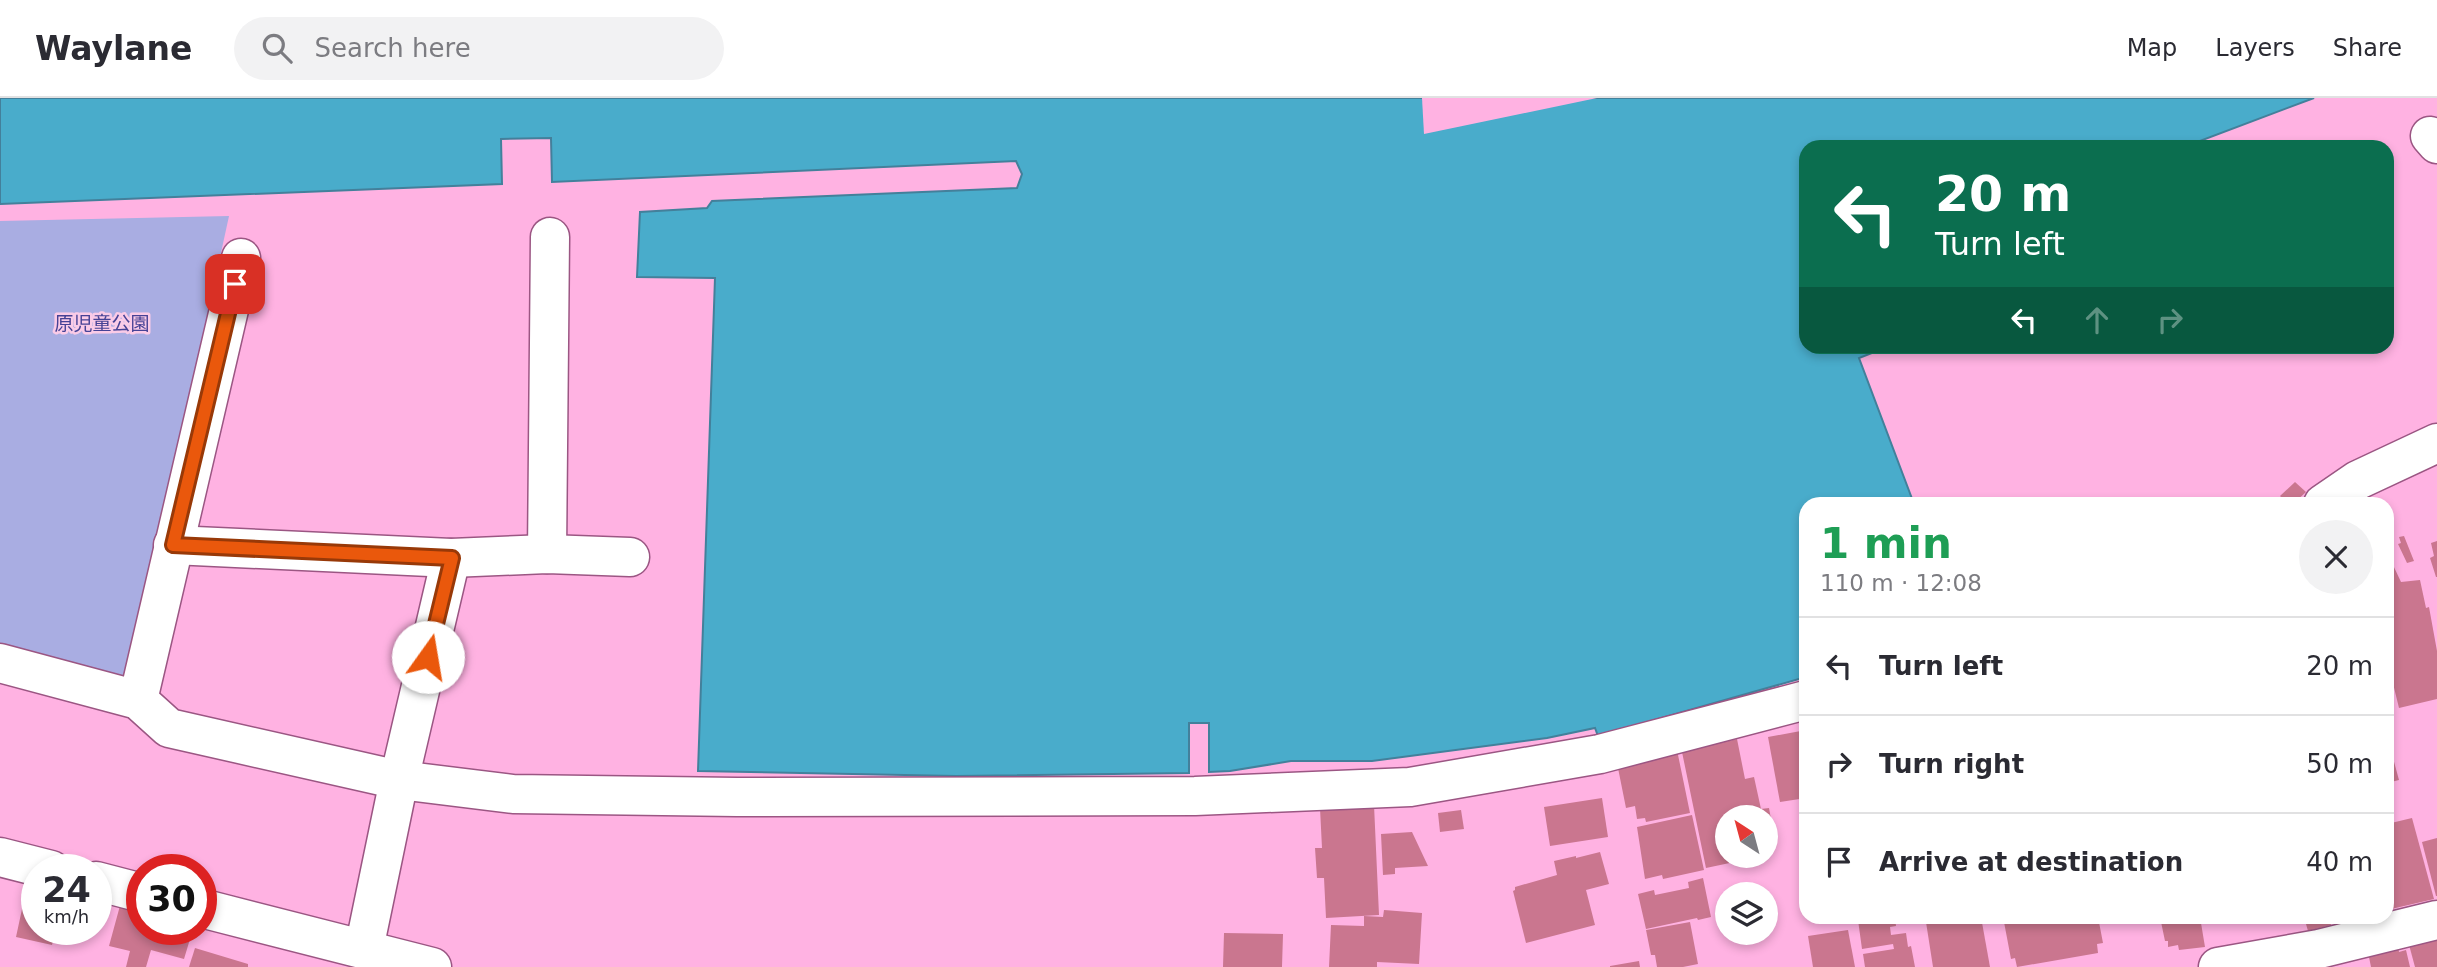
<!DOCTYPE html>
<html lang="en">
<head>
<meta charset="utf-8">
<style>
	:root { --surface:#fff; --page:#f2f2f3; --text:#2b2b33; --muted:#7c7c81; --line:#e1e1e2 }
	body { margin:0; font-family:"DejaVu Sans","Noto Sans JP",sans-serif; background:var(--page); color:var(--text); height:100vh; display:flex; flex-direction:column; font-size:26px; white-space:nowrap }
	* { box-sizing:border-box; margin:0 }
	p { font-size:23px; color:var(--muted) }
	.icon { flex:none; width:38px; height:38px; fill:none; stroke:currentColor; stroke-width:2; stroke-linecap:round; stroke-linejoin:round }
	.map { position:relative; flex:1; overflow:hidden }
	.details { position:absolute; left:1799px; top:399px; width:595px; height:427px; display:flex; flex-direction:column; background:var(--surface); border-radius:21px; box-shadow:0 4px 10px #0003 }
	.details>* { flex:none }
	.top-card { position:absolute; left:1799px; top:42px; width:595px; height:214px; border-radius:21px; box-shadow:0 4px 10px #0003; background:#0b6e4f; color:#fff; overflow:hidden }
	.needle { width:46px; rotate:324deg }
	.controls { position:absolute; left:1715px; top:707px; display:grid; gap:14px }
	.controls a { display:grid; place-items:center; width:63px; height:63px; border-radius:50%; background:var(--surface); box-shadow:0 4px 10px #0003; font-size:35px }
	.speed { position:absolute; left:21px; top:756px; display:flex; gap:14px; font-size:35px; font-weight:700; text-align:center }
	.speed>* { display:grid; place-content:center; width:91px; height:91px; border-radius:50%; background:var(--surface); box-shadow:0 4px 10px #0003; line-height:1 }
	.speed small { font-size:18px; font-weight:400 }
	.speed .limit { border:10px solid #d22; background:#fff; color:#111 }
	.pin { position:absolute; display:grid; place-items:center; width:60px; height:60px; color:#fff; margin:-30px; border-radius:14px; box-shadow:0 4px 10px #0006 }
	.me { position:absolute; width:77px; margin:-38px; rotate:13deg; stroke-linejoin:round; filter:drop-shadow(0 0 5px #0008) }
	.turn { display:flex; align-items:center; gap:24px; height:147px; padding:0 21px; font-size:32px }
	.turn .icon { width:91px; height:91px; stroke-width:2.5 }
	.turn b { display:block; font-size:49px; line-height:60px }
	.lanes { display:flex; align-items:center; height:66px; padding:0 21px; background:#0003; justify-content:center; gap:35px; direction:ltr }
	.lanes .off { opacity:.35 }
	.round { display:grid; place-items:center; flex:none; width:74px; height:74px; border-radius:37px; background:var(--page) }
	.headline { display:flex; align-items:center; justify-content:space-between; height:119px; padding:0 21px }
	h1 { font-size:42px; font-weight:600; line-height:52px; color:#1e9e55 }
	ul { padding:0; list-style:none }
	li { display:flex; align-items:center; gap:21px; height:98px; padding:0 21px; border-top:2px solid var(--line) }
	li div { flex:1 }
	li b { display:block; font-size:26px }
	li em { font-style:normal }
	header { display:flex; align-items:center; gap:42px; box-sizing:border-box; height:98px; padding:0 35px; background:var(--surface); border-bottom:2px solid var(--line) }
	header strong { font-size:33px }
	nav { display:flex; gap:38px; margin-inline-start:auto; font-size:24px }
	.search { width:490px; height:63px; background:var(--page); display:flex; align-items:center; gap:18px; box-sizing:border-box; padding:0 24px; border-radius:38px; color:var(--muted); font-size:26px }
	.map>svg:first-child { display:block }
	.green { fill:#a9ade2 }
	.water { fill:#49accb; stroke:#43809b; stroke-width:2 }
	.pier { fill:#ffb2e2 }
	.building { fill:#ca768f }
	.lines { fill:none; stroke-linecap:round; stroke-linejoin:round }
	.street-casing { stroke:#9b5683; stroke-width:41 }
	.street { stroke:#fff; stroke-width:38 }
	.route-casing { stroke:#983908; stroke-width:18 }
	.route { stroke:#ea580c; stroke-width:12 }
	.labels { text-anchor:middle; stroke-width:5; stroke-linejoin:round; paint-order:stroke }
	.park-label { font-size:19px; fill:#464295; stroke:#facbe7 }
</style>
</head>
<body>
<header>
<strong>Waylane</strong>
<div class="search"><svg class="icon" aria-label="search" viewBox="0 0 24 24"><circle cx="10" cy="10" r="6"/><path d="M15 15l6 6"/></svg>Search here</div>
<nav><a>Map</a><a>Layers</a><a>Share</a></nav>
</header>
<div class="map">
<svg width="2437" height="869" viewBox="0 0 2437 869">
	<rect width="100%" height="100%" fill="#ffb2e2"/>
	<path class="green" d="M229 118 128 581 0 548V123Z"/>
	<path class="water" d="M0 0H2314L2184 49H1806V248L1887 249 1859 260 1914 406H1806V579L1598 638 1595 630 1547 640 1372 663H1291L1230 673 1209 674V625H1189V675L956 678 698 673 715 180 637 179 640 114 707 110 712 103 1017 90 1022 76 1016 63 552 84 551 40 501 41 502 86 0 106Z"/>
	<path class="pier" d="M1422 0H1597L1424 36Z"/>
	<g class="building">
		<path d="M2295 384 2306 394 2293 406H2288L2280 398Z"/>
		<path d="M2404 438 2414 463 2407 465 2398 446 2401 445 2399 439Z"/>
		<path d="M2437 443V479H2436L2430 460 2434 458 2431 445Z"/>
		<path d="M2393 467 2401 484 2420 482 2426 510 2429 509 2437 553V601L2399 610 2387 561V470Z"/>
		<path d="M1806 632V700L1780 704 1768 639Z"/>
		<path d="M2387 638 2399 682 2387 685Z"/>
		<path d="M1737 641 1745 681 1754 679 1761 711 1769 710 1773 732 1766 734V719H1727V758L1758 759 1706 770 1682 654Z"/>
		<path d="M1677 652 1690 715 1646 724 1645 720 1637 721 1635 708 1626 710 1617 665Z"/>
		<path d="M1602 700 1608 739 1550 748 1544 709Z"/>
		<path d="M1374 707 1379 817 1326 820 1324 780H1317L1315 750H1322L1320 710Z"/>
		<path d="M1461 712 1464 731 1440 734 1438 715Z"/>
		<path d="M1692 717 1704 772 1663 781 1662 777 1645 781 1637 729Z"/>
		<path d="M2412 720 2434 801 2387 812V726Z"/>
		<path d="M1412 734 1428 768 1395 770V776L1383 777 1381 736Z"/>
		<path d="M2437 740V798H2436L2422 744Z"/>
		<path d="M1600 754 1609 786 1586 792 1595 827 1526 845 1513 793 1515 792V789L1557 777 1554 763 1576 758V760Z"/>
		<path d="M30 774 37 776V831H56L52 847 16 839Z"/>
		<path d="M1703 780 1711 819 1698 822 1697 820 1646 831 1638 796 1654 792 1655 797 1689 790 1688 784Z"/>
		<path d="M124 793 142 798V831H193L184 861 151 852 146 869H126L130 853 109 848Z"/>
		<path d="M1384 812 1422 815 1419 866 1377 864V869H1329L1331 827 1364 828V818L1383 819Z"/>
		<path d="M1879 819H1895L1896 828 1890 829 1891 837 1906 835 1908 849 1911 848 1915 869H1865L1863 856 1894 851 1893 846 1862 851 1858 822Z"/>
		<path d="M1946 819H1981L1990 869H1933L1926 824Z"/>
		<path d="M2008 819H2046L2047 824 2062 821 2061 819H2098L2103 845 2097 846 2098 855 2017 869 2015 860 2011 861 2004 824 2009 823Z"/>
		<path d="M2160 819H2200L2205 849 2179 852 2178 847 2168 849V843H2165Z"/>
		<path d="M2304 819H2329L2331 827 2308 833Z"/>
		<path d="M1690 824 1698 866 1683 869H1657L1655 857H1651L1646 832Z"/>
		<path d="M1848 832 1855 869H1813L1808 838Z"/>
		<path d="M1224 835 1283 836 1282 869H1223Z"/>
		<path d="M2437 835V869H2415L2408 843Z"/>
		<path d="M2398 847 2399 854 2406 852 2410 869H2371L2368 854Z"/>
		<path d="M195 850 248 866V869H189Z"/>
		<path d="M1639 863 1640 869H1610V868Z"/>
	</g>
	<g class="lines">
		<g class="street-casing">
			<g id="street">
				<path d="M2430 38 2437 46"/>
				<path d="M2323 406 2358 382 2437 345"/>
				<path d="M173 447 451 460 547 456 630 459"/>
				<path d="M547 456 550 139"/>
				<path d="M0 565 138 602 169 630 399 682 513 696 737 699 1195 698 1410 689 1600 656 1806 602"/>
				<path d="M138 602 241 160"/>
				<path d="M0 759 51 772"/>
				<path d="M96 783 142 795"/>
				<path d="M201 810 432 869"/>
				<path d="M364 851 399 682 451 460"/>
				<path d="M2218 869 2319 851 2437 822"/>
			</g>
		</g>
		<use href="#street" class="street"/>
	</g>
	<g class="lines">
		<g class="route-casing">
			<path id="route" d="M235 186 173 447 452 460 428 559"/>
		</g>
		<use href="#route" class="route"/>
	</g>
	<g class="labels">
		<g class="park-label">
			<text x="102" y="232">原児童公園</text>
		</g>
	</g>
</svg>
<div class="controls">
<a><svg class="needle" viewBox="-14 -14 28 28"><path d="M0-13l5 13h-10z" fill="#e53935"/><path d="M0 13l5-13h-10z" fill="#7c7c81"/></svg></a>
<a><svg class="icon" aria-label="layers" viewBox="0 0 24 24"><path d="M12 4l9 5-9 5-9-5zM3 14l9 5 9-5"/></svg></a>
</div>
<div class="speed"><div>24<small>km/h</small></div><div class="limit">30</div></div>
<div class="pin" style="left:235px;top:186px;background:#d93025"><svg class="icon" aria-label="arrive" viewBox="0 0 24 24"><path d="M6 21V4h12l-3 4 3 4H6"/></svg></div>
<svg class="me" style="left:428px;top:559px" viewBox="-20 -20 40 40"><circle r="19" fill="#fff"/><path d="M0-13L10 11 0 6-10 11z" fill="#ea580c"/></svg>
<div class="top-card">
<div class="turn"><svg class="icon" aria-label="left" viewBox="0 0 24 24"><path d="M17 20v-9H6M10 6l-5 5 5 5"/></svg><div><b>20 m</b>Turn left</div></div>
<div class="lanes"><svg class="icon" aria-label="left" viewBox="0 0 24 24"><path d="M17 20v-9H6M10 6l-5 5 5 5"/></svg><svg class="icon off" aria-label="ahead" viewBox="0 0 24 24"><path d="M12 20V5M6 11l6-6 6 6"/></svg><svg class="icon off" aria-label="right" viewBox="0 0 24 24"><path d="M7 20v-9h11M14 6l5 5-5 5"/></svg></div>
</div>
<section class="details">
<div class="headline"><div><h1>1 min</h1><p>110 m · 12:08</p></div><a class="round"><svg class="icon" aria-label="close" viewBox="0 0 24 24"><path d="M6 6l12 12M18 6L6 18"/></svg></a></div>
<ul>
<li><svg class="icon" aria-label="left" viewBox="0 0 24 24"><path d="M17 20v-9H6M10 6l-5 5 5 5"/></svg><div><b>Turn left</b></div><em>20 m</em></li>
<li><svg class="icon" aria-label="right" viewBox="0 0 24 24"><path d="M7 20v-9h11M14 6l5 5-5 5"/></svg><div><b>Turn right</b></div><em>50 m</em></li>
<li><svg class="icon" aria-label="arrive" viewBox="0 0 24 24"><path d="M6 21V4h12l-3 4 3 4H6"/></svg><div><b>Arrive at destination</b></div><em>40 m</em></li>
</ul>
</section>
</div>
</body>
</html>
